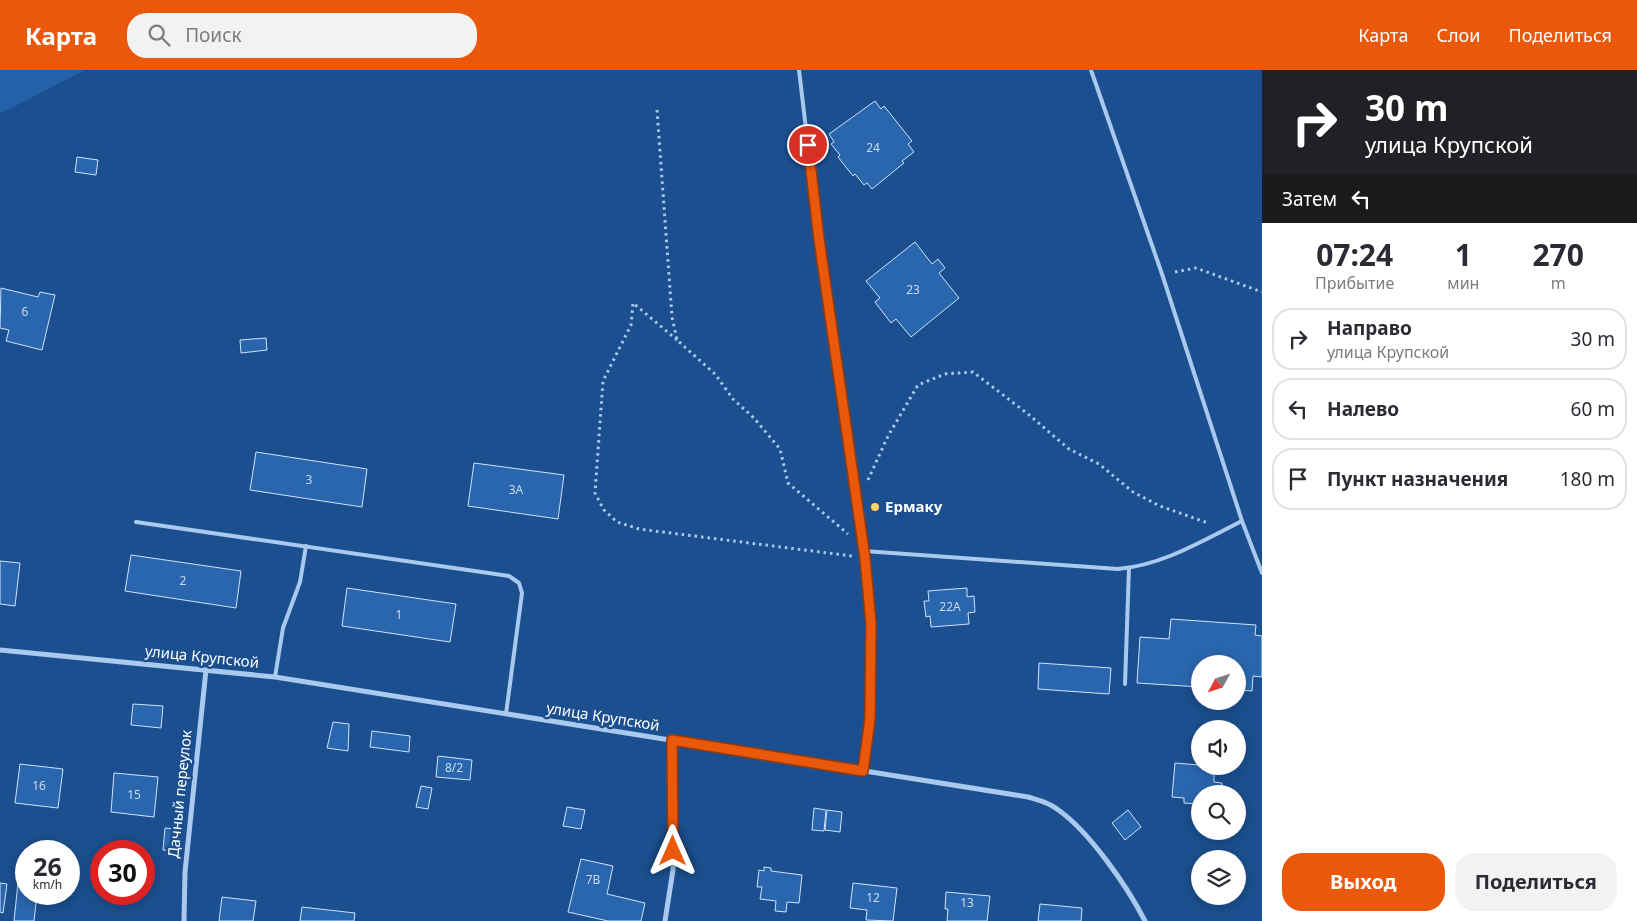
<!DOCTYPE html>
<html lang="ru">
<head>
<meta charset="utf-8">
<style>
	:root { --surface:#fff; --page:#f2f2f3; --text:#2b2b33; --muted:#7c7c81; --line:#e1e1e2; --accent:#ea580c }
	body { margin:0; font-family:"Noto Sans",sans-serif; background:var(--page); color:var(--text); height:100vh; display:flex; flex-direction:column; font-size:19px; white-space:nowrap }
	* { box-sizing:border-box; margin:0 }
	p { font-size:16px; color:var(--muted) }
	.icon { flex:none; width:28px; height:28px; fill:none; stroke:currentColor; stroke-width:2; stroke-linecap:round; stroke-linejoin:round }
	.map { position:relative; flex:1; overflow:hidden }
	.sheet { display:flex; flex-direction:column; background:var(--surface); width:375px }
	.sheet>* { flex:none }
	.hud { background:#202124; color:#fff; overflow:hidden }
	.needle { width:32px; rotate:230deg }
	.fabs { position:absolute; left:1191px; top:585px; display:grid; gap:10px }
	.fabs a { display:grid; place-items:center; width:55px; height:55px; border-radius:50%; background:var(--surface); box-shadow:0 2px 12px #0003; font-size:25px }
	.speed { position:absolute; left:15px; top:770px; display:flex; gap:10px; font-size:25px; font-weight:700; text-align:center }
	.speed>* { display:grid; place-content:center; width:65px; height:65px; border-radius:50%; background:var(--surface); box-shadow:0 2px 12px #0003; line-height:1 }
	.speed small { font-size:12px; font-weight:400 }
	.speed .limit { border:8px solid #d22; background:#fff; color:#111 }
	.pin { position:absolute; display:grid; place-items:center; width:42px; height:42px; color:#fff; margin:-21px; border:2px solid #fff; border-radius:50%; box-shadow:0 1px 5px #0007 }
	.me { position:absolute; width:55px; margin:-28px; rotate:0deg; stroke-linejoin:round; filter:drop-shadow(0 0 4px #0008) }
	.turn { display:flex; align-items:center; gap:18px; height:105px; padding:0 20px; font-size:22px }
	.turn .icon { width:65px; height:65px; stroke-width:2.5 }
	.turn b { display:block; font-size:35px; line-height:42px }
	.then { display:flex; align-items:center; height:48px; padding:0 20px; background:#0003; gap:10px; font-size:19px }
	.eta { display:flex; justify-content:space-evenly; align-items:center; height:85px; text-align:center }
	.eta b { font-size:30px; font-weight:700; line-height:35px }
	.primary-button { display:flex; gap:10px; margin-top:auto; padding:10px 20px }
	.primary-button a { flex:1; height:58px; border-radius:20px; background:var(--accent); color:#fff; font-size:20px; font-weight:700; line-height:58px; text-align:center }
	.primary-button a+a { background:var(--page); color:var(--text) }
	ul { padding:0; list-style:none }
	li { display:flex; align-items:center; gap:15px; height:62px; margin:0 10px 8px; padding:0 10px; border:2px solid var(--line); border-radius:20px }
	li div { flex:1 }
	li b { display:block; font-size:19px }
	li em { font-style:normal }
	header { display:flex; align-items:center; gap:30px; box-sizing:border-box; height:70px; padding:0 25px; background:var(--accent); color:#fff }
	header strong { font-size:24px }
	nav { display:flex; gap:28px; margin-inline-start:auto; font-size:18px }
	.search { width:350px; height:45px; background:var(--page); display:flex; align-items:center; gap:12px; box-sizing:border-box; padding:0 18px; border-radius:20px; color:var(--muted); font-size:19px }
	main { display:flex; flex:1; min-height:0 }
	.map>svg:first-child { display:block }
	.green { fill:#2461a8 }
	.building { fill:#2a66ad; stroke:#cfe3fa }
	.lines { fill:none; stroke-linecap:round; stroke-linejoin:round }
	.path { stroke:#a9c9ee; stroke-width:3; stroke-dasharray:2.5 4; stroke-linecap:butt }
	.lane { stroke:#a9c9ee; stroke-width:4 }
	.street { stroke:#a9c9ee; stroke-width:5 }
	.route-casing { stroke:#983908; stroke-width:12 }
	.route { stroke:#ea580c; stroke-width:9 }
	.poi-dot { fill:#ffd166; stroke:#1b4f8f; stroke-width:2 }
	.labels { text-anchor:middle; stroke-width:5; stroke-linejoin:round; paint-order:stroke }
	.number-label { font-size:12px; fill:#cad9ea }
	.poi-label { font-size:15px; font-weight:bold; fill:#fff; stroke:#1b4f8f; text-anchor:start }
	.street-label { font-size:15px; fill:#fff; stroke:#1b4f8f }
</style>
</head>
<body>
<header>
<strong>Карта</strong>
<div class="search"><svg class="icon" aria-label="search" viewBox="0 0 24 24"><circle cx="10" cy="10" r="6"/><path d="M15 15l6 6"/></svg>Поиск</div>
<nav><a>Карта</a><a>Слои</a><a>Поделиться</a></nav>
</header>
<main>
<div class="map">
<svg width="1262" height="851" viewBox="0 0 1262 851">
	<rect width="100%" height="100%" fill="#1b4f8f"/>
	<path class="green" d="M0 0H85L2 43 0 41Z"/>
	<g class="building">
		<path d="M875 31 881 39 884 36 912 71 908 74 914 82 902 91 904 93 872 119 867 113 864 115 855 104 853 106 838 87 840 85 831 74 834 72 829 64Z"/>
		<path d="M77 87 98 90 96 105 75 102Z"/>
		<path d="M915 172 932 194 938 189 945 198 939 203 959 228 911 267 896 249 891 253 875 232 880 228 866 211Z"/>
		<path d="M1 218 38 227 40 222 55 225 42 280 6 271 9 260 0 258Z"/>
		<path d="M266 268 267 280 241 283 240 270Z"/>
		<path d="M256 382 367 399 362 437 250 420Z"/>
		<path d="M474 393 564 405 558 449 468 436Z"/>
		<path d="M131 485 241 501 236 538 125 521Z"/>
		<path d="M0 491 20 493 15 536 0 534Z"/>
		<path d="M347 518 456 534 450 572 342 556Z"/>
		<path d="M967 518V527L974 526 975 542 968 543 969 554 931 557 930 546 926 547 924 531H929L928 521Z"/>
		<path d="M1171 549 1256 555 1255 565 1262 566V607L1253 606 1252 621 1238 620V594H1200V617L1137 613 1140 567 1169 569Z"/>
		<path d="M1039 593 1111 598 1109 624 1038 619Z"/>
		<path d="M133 634 163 636 161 658 131 655Z"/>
		<path d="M333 652 349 654 348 681 327 678Z"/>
		<path d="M372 661 410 666 409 682 370 677Z"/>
		<path d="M438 686 472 690 470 710 436 707Z"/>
		<path d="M1175 693 1211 696 1210 704H1214V712L1222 713V724H1200V734L1184 733V728L1172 727Z"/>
		<path d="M20 694 63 699 58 738 15 733Z"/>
		<path d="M114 703 158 707 154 747 111 742Z"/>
		<path d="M421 716 432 718 428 739 416 737Z"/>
		<path d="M567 737 585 740 581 759 563 756Z"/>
		<path d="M814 738 826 740 824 761 812 760Z"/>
		<path d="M827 740 842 742 840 762 825 760Z"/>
		<path d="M1128 740 1141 757 1125 770 1112 753Z"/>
		<path d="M165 758 176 759 174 781 163 780Z"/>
		<path d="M106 777 130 779V781H105Z"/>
		<path d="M581 789 613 796 607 824 645 833 641 851H608L568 842Z"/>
		<path d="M764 797 771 798V801L802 805 799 833 787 832 786 842 775 841 776 831 760 829 762 817H757L759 800 764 801Z"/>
		<path d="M19 803 26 804V824H37L34 851H14Z"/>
		<path d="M0 813 7 814 3 843 0 842Z"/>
		<path d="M853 813 897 818 893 851 866 850 867 840 850 838Z"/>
		<path d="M946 822 990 826 987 851H947L948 839H945Z"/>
		<path d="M222 827 256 831 253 851H219Z"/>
		<path d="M1040 834 1082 838 1081 851H1038Z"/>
		<path d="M302 837 355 843 354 851H300Z"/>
	</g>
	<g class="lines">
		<g class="path">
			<path d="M657 40 672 247 677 270 715 304 733 329 754 348 780 379 788 413 848 464"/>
			<path d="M1175 202 1196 198 1262 222"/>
			<path d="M677 270 633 233 631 255 603 311 595 423 604 440 617 452 639 459 852 486"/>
			<path d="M868 410 888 366 918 315 945 304 973 302 1028 344 1069 379 1099 394 1133 422 1160 436 1208 453"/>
		</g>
		<g class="lane">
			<path d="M799 0 819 169 865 488 871 553 870 649 863 701"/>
			<path d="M1091 0 1162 204 1242 451 1262 503"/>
			<path d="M136 452 509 506 519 513 522 523 506 644"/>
			<path d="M864 481 1118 499C1163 495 1202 471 1242 451"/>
			<path d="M275 607 283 558 300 512 306 476"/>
			<path d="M1125 614 1129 498"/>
		</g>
		<g class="street">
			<path d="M0 580 275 607 1028 727C1038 730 1048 732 1057 739 1089 761 1127 816 1145 851"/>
			<path d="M184 851 185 802 206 600"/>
			<path d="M665 851 673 800 672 670"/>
		</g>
	</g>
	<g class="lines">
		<g class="route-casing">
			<path id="route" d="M673 781 672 670 863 701 870 649 871 553 865 488 819 169 808 75"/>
		</g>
		<use href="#route" class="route"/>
	</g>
	<circle class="poi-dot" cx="875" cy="437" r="5"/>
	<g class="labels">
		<g class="number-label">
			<text x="873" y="82">24</text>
			<text x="913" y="224">23</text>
			<text x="25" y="246">6</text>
			<text x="309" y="414">3</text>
			<text x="516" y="424">3А</text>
			<text x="183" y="515">2</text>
			<text x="950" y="541">22А</text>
			<text x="399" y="549">1</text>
			<text x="454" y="702">8/2</text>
			<text x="39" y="720">16</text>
			<text x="134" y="729">15</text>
			<text x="593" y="814">7В</text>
			<text x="873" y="832">12</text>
			<text x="967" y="837">13</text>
		</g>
		<g class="poi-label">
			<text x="885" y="442">Ермаку</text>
		</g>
		<g class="street-label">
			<text transform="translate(202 587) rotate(6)" y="5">улица Крупской</text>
			<text transform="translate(603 647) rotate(9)" y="5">улица Крупской</text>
			<text transform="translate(180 724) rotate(-84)" y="5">Дачный переулок</text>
		</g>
	</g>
</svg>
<div class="fabs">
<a><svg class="needle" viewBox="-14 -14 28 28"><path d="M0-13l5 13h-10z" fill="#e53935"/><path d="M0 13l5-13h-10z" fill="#7c7c81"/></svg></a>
<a><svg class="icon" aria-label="sound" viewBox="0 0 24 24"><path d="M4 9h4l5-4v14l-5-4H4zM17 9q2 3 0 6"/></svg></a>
<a><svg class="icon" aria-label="search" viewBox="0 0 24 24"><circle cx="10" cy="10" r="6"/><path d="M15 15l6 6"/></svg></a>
<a><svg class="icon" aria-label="layers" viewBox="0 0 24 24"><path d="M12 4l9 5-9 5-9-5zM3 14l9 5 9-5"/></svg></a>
</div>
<div class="speed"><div>26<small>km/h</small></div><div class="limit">30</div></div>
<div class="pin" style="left:808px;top:75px;background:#d93025"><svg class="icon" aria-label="arrive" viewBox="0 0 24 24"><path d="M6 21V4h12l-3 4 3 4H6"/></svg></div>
<svg class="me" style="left:673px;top:781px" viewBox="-20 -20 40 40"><path d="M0-17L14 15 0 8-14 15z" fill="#ea580c" stroke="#fff" stroke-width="4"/></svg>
</div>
<section class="sheet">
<div class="hud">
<div class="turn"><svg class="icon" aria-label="right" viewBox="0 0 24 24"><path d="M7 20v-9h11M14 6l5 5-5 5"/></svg><div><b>30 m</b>улица Крупской</div></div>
<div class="then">Затем<svg class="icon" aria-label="left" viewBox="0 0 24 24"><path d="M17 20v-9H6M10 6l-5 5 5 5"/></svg></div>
</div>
<div class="eta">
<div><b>07:24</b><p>Прибытие</p></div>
<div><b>1</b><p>мин</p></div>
<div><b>270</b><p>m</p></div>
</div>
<ul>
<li><svg class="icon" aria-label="right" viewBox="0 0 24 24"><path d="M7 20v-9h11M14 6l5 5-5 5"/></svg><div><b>Направо</b><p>улица Крупской</p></div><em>30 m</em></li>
<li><svg class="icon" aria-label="left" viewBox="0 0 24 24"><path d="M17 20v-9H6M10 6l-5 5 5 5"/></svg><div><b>Налево</b></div><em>60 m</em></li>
<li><svg class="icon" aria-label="arrive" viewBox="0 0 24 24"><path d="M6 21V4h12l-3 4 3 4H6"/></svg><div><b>Пункт назначения</b></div><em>180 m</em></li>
</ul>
<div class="primary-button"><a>Выход</a><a>Поделиться</a></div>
</section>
</main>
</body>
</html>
